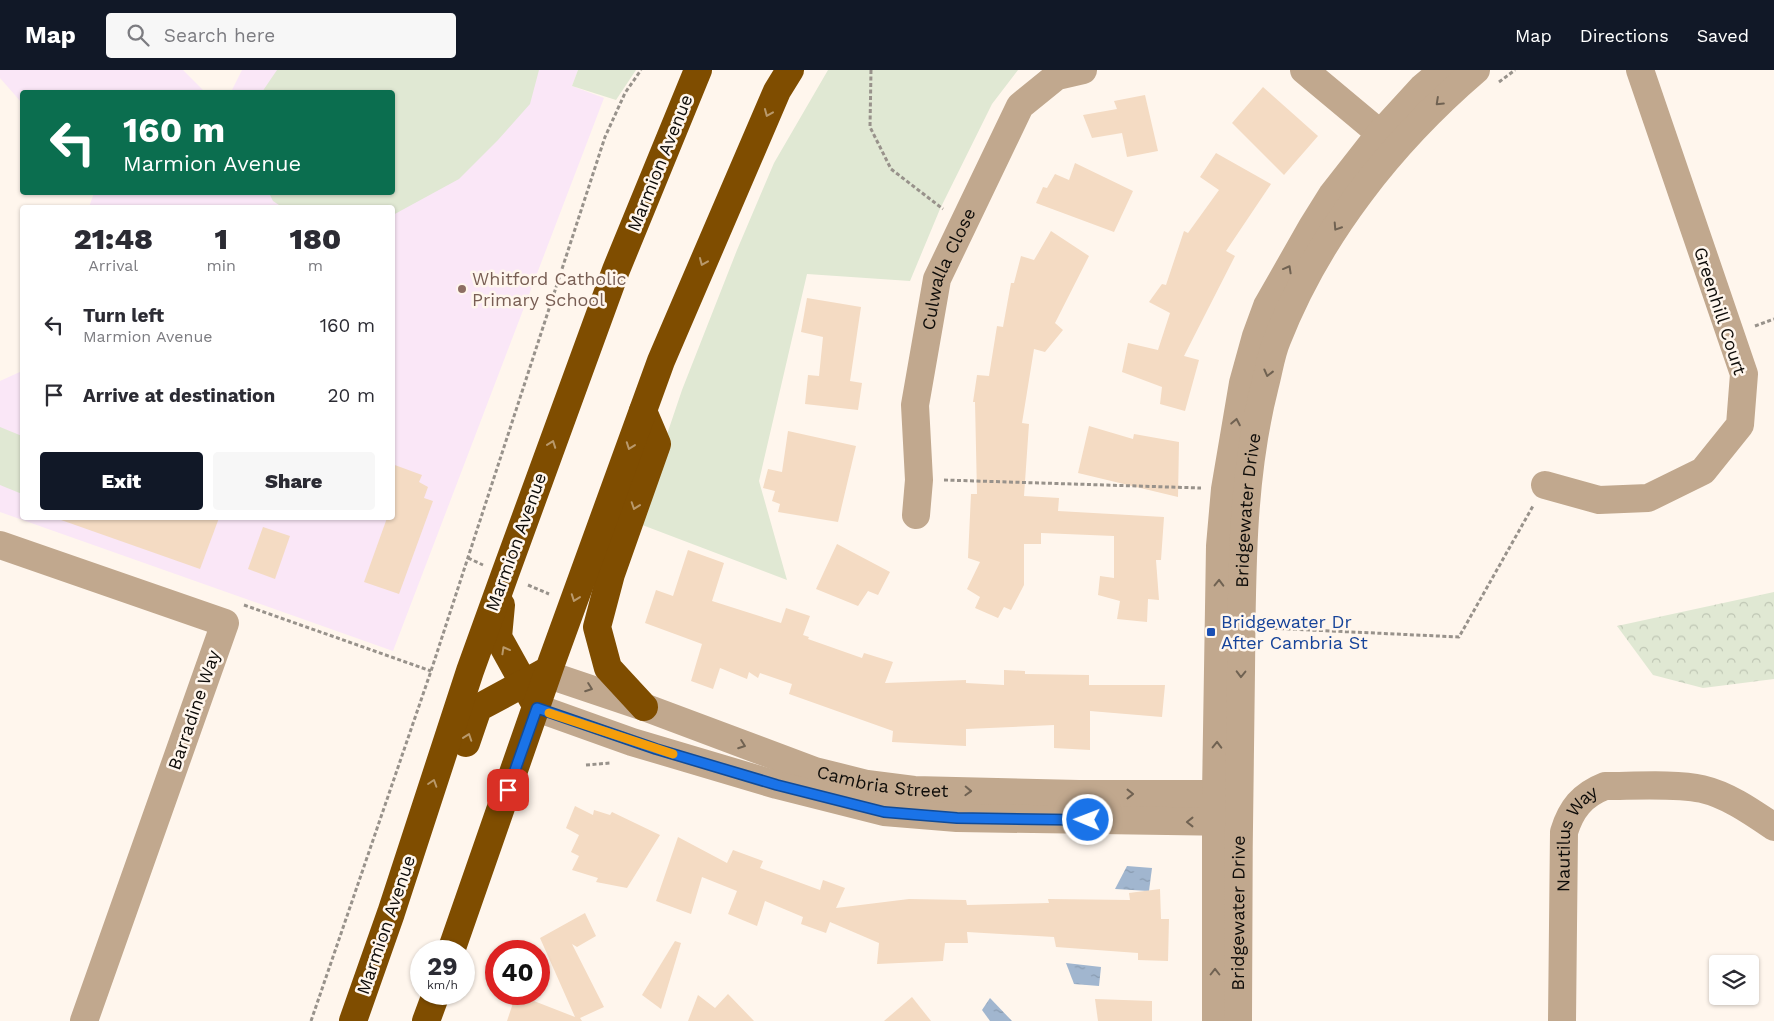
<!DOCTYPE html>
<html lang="en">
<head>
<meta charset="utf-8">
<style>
	:root { --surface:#fff; --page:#f7f7f7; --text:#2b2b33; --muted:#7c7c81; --accent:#111827 }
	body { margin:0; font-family:"Work Sans",sans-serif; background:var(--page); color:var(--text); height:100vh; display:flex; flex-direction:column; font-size:19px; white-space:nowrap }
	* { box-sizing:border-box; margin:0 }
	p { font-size:16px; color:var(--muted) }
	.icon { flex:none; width:28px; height:28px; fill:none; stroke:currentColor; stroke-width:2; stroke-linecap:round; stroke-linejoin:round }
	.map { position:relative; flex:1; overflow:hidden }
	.details { position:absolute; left:20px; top:135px; width:375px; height:315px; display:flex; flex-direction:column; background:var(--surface); border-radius:5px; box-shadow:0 1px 4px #0004 }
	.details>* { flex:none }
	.top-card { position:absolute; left:20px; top:20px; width:375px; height:105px; border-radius:5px; box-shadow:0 1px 4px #0004; background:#0b6e4f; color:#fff; overflow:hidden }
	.tools { position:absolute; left:1709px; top:885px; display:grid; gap:10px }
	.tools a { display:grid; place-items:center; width:50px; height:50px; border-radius:5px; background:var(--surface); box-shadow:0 1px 4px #0004; font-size:25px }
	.speed { position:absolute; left:410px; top:870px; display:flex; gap:10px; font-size:25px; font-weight:700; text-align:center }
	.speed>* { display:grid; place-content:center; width:65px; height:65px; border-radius:50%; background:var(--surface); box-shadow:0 1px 4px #0004; line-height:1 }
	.speed small { font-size:12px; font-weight:400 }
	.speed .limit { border:8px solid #d22; background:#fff; color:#111 }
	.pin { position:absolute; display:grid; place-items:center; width:42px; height:42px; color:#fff; margin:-21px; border-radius:10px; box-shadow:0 2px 8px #0006 }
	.me { position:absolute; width:55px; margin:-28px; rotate:271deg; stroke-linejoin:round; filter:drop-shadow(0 0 4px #0008) }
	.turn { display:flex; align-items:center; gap:18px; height:105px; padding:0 20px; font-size:22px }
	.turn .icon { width:65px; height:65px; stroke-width:2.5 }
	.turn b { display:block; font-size:35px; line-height:42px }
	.eta { display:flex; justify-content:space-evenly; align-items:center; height:85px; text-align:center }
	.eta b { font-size:30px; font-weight:800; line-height:35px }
	.button { display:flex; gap:10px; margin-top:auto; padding:10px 20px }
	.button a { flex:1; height:58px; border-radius:5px; background:var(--accent); color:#fff; font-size:20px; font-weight:800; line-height:58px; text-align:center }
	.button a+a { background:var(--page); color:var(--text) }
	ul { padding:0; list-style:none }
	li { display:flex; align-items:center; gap:15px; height:70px; padding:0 20px }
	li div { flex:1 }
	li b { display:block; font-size:19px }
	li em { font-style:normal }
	header { display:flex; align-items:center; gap:30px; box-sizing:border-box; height:70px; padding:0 25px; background:var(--accent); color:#fff }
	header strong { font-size:24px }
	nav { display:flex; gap:28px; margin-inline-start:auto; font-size:18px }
	.search { width:350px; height:45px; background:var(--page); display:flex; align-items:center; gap:12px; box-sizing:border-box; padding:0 18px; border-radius:5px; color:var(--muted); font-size:19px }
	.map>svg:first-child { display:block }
	.education { fill:#fae7f7 }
	.forest { fill:url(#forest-crowns) }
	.green { fill:#e0e8d3 }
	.water { fill:url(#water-ripples) }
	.building { fill:#f4dbc3 }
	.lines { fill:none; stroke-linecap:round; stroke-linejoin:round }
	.path { stroke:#98928b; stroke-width:3; stroke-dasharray:4 2.5; stroke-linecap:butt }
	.minor { stroke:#c1a88e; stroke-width:28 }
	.highway { stroke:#7f4d00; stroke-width:28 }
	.oneway { stroke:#706252 }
	.oneway2 { stroke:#b9996b }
	.route-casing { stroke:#114b97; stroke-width:12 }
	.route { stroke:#1a73e8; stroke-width:9 }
	.slow { stroke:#f59e0b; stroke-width:9 }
	.education-dot { fill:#8d6e63; stroke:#fff6ed; stroke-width:2 }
	.transit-dot { fill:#1a4fb4; stroke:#fff6ed; stroke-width:2 }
	.labels { text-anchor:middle; stroke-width:5; stroke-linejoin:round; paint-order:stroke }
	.street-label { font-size:18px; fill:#0e0c09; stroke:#fff6ed }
	.education-label { font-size:18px; fill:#785e54; stroke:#fff6ed; text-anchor:start }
	.transit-label { font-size:18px; fill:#164399; stroke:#fff6ed; text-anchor:start }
</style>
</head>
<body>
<header>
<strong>Map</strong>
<div class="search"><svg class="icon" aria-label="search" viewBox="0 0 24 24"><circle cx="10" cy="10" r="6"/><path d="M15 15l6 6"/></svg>Search here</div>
<nav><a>Map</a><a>Directions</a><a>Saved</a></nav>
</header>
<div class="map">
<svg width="1774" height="951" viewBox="0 0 1774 951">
	<defs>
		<pattern id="forest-crowns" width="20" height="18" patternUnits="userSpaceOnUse" patternTransform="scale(1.25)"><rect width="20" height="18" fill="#e0e8d3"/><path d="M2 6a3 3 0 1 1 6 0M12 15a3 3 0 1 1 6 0" fill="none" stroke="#bfc6b4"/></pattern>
		<pattern id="water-ripples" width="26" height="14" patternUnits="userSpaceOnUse" patternTransform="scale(1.25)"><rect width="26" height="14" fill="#a1b6cf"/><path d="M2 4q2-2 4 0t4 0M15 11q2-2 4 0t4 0" fill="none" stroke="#899bb0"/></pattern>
	</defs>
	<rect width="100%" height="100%" fill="#fff6ed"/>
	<g class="education">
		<path d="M0 0H183L205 22H22V33L0 8Z"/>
		<path d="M242 0H578L572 16 604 28 393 581 0 442V311L22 301V448H392V138L89 137 94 123 392 122V22H231Z"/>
	</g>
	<path class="forest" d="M1774 522V609L1703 618 1653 605 1617 556Z"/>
	<g class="green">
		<path d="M277 0H539L530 34 498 70 459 109 393 145 392 138 282 137 273 131 269 123 392 122V22H262Z"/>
		<path d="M578 0H636L616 30 572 16Z"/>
		<path d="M828 0H1018L992 34 940 139 910 211 807 204 759 411 787 510 637 453 682 320 737 180 774 93Z"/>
		<path d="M0 357 22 366V424L0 415Z"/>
	</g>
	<g class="water">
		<path d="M1127 796 1152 798 1149 821 1115 819Z"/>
		<path d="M1066 893 1101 897 1099 916 1074 914Z"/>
		<path d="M990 928 1012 951H990L982 940Z"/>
	</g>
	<g class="building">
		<path d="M1263 17 1318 66 1284 105 1232 53Z"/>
		<path d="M1145 25 1158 81 1127 87 1122 63 1092 68 1083 45 1117 39 1114 31Z"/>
		<path d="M1216 83 1271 114 1226 181 1235 186 1184 286 1199 290 1185 341 1160 334 1162 317 1122 302 1128 273 1158 280 1170 243 1149 232 1162 214 1166 215 1184 161 1188 163 1219 120 1200 107Z"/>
		<path d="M1075 93 1133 121 1114 162 1036 133 1043 117 1047 118 1055 104 1069 110Z"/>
		<path d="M1051 161 1089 186 1055 253 1063 260 1045 282 1034 279 1022 353 1029 354 1024 426 1059 428 1058 441 1164 447 1161 490H1156L1159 530 1148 529 1147 552 1117 549 1120 531 1098 525 1100 506 1114 508V466L1041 463V474H1024V515L1011 540 1004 537 998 548 975 538 980 527 967 519 980 492 968 488 971 424H977L975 332H973L977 305 989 306 997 256 1003 257 1011 213H1014L1021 186 1034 190Z"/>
		<path d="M807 228 861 237 850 311 862 313 858 340 805 334 808 305 819 306 823 267 801 262Z"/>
		<path d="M1089 356 1133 369 1134 364 1179 372 1178 427 1078 403Z"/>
		<path d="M788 361 856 376 838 452 778 442 780 434 772 431 775 421 763 418 768 399 782 402Z"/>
		<path d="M392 394 422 405 419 412 428 417 424 428 433 431 399 524 364 512 387 448H392Z"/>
		<path d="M61 448H219L200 499 61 450Z"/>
		<path d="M263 457 290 466 275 509 248 499Z"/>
		<path d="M837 474 890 502 878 525 868 521 858 536 816 519Z"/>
		<path d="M688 480 724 493 712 531 781 553 786 538 810 546 803 565 809 567 808 569 862 588 864 583 893 592 885 613 966 610V613L1004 615V600L1025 601V604L1089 605V615H1165L1162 647 1090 641V680L1054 678V655L966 659V676L892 672 893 661 789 624 792 614 760 603 758 608 749 602 747 609 720 598 713 619 691 611 702 574 645 553 656 520 673 526Z"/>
		<path d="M575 736 593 745 594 740 610 745 612 742 660 765 627 818 596 812 598 808 572 800 579 786 571 782 579 765 566 758Z"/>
		<path d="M678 767 727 793 733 780 763 791 760 798 820 820 823 810 845 818 836 838 909 829 966 830 967 835 1049 833 1048 829 1130 830 1129 823 1160 819 1161 849H1169L1168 891 1138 890V883L1056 877 1054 867 967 862 968 873H945L943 891 877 894 879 873 830 852 826 863 801 854 803 847 765 831 757 856 728 844 737 821 702 807 691 844 656 831Z"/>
		<path d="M585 843 596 866 577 877 572 874 604 937 580 948 582 951H507L516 924 575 947 540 868Z"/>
		<path d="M675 871 681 873 661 939 642 925Z"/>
		<path d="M728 924 754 951H688L698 925 715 938Z"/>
		<path d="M912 927 931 951H884Z"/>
		<path d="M1095 929 1152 931V951H1098Z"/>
	</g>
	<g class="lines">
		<g class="path">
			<path d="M871 0 870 57 891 99 943 139"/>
			<path d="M1499 12 1515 0"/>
			<path d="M1755 256 1774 249"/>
			<path d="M944 410 1201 418"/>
			<path d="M468 488 483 495"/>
			<path d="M528 515 549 524"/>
			<path d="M244 535 431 601"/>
			<path d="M1267 558 1459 567 1533 436"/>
			<path d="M586 695 610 693"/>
			<path d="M311 951 431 601 605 67 625 23 641 0"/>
		</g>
		<g class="minor">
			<path d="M1304 0 1395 76"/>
			<path d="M1545 415 1599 430 1648 428 1703 401 1740 355 1744 304 1640 0"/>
			<path id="s1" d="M916 445 919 410 915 335 937 209 1020 36 1057 6 1083 0"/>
			<path d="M0 475 225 553 84 951"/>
			<path id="s2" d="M543 603 644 637 815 701 867 714 914 720 1079 724H1235"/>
			<path d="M537 638 632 672 777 715 884 742 957 748 1234 752"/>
			<path d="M1216 951V724L1220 476 1225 419 1243 313 1256 266 1267 236 1312 157 1332 125 1379 65 1422 18 1443 0"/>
			<path id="s3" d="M1238 951C1238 834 1239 718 1241 601 1242 505 1241 409 1265 315 1269 300 1271 284 1277 270 1318 165 1391 73 1476 0"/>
			<path id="s4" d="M1562 951 1564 762C1571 739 1582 725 1605 716 1632 716 1677 713 1702 719 1728 725 1752 742 1774 757"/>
		</g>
		<g class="highway">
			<path d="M643 341 657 374 611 504 597 557 608 598 644 637"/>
			<path d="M501 535 498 567 533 630"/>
			<path d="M466 673 478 638 543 603"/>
			<path d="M451 881 552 591 661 291 777 21 790 0"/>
			<path d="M353 951 391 843 470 601 505 504 616 200 698 0"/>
			<path d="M426 951 436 924"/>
		</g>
	</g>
	<defs><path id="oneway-chevron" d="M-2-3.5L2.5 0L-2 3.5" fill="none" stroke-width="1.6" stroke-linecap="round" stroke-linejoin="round" transform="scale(1.25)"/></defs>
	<g class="oneway">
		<use href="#oneway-chevron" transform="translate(1439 32) rotate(137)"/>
		<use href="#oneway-chevron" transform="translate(1337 157) rotate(123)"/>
		<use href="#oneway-chevron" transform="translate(1288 199) rotate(-61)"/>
		<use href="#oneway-chevron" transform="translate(1268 303) rotate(104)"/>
		<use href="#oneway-chevron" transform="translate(1236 352) rotate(-79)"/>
		<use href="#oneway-chevron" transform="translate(1219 513) rotate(-89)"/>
		<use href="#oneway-chevron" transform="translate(1241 604) rotate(91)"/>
		<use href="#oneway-chevron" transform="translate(589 618) rotate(20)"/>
		<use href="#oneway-chevron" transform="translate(742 675) rotate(20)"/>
		<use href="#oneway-chevron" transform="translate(1217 675) rotate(-89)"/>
		<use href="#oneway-chevron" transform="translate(968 721) rotate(2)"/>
		<use href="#oneway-chevron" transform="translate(1130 724)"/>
		<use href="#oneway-chevron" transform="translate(1190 752) rotate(-180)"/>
		<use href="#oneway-chevron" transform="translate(1215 902) rotate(-90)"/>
	</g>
	<g class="oneway2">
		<use href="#oneway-chevron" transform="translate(768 43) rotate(113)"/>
		<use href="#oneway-chevron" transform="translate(703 192) rotate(113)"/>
		<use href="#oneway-chevron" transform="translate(552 374) rotate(-70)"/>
		<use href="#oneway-chevron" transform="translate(630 376) rotate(110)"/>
		<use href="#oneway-chevron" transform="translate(635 436) rotate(109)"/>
		<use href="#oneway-chevron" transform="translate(575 528) rotate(110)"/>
		<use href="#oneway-chevron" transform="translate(505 580) rotate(-119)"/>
		<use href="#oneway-chevron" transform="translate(468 667) rotate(-71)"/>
		<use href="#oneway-chevron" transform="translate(433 713) rotate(-72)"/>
	</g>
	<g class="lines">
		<g class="route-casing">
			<path id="route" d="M508 720 537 638 656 679 777 715 884 742 957 748 1088 750"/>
		</g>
		<use href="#route" class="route"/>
		<path class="slow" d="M549 643 673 684"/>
	</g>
	<circle class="education-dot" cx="462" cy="219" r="5"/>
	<rect class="transit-dot" x="1206" y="557" width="10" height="10" rx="2.5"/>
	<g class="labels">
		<g class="street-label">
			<text transform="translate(660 93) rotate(-68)" y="6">Marmion Avenue</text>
			<text dy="6" stroke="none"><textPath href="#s1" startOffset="251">Culwalla Close</textPath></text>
			<text transform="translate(1720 241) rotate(72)" y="6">Greenhill Court</text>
			<text dy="6" stroke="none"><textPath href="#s3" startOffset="511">Bridgewater Drive</textPath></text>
			<text transform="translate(516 472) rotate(-70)" y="6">Marmion Avenue</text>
			<text transform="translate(194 640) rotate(-71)" y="6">Barradine Way</text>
			<text dy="6" stroke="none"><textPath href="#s2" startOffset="358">Cambria Street</textPath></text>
			<text dy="6" stroke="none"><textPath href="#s4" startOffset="186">Nautilus Way</textPath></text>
			<text dy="6" stroke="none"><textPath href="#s3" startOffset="108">Bridgewater Drive</textPath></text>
			<text transform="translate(386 855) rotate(-71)" y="6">Marmion Avenue</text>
		</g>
		<g class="education-label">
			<text x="472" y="215">Whitford Catholic<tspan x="472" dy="21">Primary School</tspan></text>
		</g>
		<g class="transit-label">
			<text x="1221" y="558">Bridgewater Dr<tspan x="1221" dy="21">After Cambria St</tspan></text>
		</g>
	</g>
</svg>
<div class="tools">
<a><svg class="icon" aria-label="layers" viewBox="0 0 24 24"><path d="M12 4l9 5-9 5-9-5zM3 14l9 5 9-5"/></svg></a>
</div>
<div class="speed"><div>29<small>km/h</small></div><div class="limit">40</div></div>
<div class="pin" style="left:508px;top:720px;background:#d93025"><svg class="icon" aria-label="arrive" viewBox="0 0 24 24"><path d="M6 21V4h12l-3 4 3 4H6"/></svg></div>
<svg class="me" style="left:1088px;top:750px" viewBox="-20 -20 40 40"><circle r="17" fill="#1a73e8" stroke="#fff" stroke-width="3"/><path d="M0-11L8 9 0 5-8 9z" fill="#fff"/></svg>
<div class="top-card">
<div class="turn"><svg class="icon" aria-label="left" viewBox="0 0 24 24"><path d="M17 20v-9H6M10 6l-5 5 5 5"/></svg><div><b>160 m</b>Marmion Avenue</div></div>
</div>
<section class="details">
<div class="eta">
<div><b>21:48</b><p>Arrival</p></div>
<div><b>1</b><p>min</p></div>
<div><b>180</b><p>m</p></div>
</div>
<ul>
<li><svg class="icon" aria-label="left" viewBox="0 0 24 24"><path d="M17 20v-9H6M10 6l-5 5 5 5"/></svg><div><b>Turn left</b><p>Marmion Avenue</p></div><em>160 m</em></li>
<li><svg class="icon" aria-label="arrive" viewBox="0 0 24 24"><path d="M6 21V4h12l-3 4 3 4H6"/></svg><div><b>Arrive at destination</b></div><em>20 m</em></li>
</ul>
<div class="button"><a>Exit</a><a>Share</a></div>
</section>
</div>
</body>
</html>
